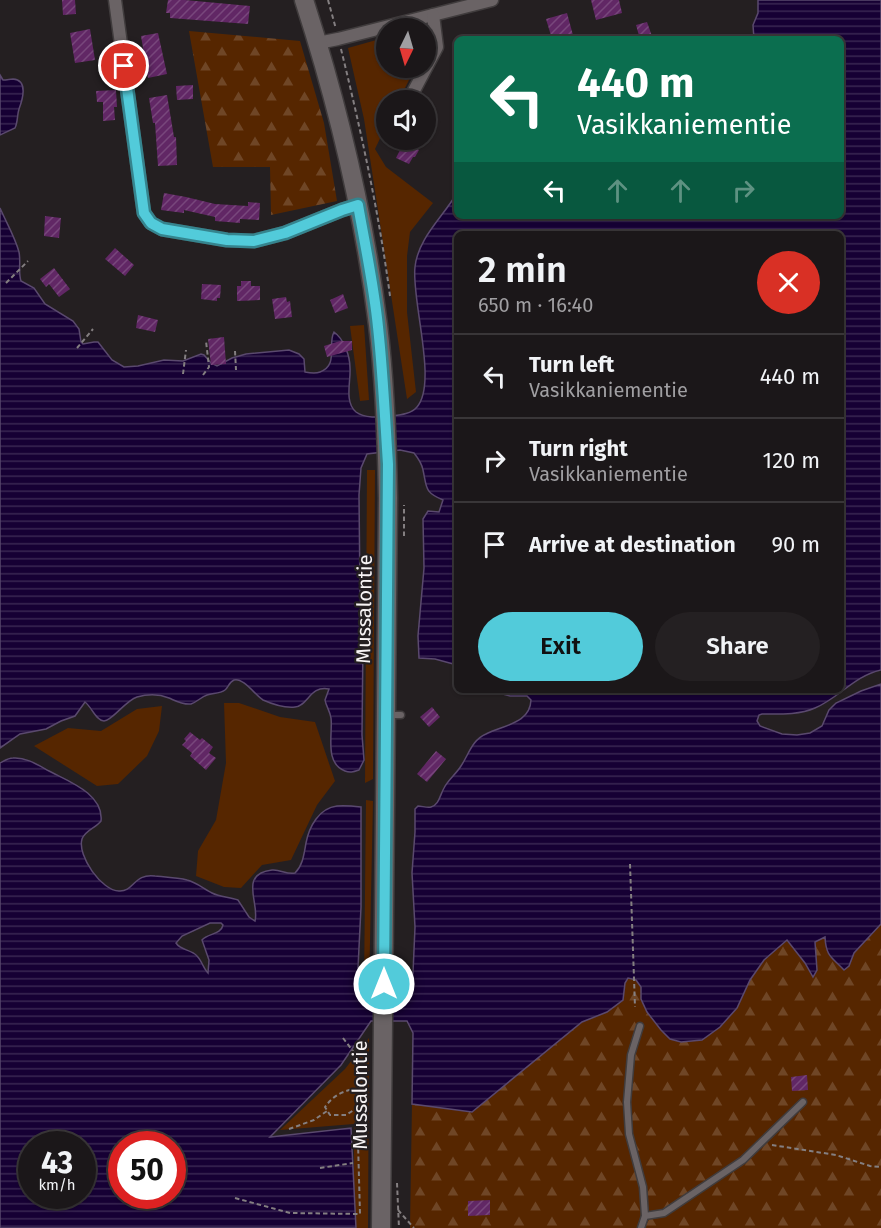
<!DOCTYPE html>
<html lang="en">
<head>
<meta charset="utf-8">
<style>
	:root { --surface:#1b1719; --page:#242022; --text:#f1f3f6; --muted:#a09fa2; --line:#393638; --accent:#52cbda }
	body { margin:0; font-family:"Fira Sans",sans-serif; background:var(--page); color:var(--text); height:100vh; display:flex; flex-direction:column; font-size:22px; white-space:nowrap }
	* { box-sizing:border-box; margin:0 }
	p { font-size:20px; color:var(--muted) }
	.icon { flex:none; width:33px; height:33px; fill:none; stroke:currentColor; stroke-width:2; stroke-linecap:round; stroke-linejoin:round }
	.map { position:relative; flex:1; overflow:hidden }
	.side { position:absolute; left:454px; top:231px; width:390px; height:462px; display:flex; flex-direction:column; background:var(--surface); border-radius:9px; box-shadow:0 2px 4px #0004,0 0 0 2px var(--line) }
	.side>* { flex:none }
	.top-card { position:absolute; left:454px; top:36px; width:390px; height:183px; border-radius:9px; box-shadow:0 2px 4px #0004,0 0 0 2px var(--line); background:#0b6e4f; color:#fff; overflow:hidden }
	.needle { width:39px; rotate:185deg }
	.fabs { position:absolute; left:376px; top:18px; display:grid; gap:12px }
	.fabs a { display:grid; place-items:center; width:60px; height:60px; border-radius:50%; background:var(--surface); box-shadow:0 2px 4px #0004,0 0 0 2px var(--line); font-size:30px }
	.speed { position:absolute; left:18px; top:1131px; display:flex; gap:12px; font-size:30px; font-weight:700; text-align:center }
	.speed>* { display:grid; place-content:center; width:78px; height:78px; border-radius:50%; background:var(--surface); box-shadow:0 2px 4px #0004,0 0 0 2px var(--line); line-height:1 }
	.speed small { font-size:15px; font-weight:400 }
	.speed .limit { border:9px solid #d22; background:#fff; color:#111 }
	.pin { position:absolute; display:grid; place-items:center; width:51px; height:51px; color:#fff; margin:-26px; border:3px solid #fff; border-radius:50%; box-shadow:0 2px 6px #0007 }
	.me { position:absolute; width:66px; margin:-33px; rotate:0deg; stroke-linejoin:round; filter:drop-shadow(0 0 4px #0008) }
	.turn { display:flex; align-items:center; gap:21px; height:126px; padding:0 24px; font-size:27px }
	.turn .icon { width:78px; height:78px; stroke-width:2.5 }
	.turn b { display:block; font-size:42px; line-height:51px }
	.lanes { display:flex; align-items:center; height:57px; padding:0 24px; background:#0003; justify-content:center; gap:30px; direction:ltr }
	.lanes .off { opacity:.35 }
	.round { display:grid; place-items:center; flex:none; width:63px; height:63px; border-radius:32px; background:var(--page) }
	.summary { display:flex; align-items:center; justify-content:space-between; height:102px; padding:0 24px }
	h1 { font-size:36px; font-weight:600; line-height:45px }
	.cta { display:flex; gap:12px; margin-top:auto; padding:12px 24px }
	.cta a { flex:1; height:69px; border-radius:36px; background:var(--accent); color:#111; font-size:24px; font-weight:600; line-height:69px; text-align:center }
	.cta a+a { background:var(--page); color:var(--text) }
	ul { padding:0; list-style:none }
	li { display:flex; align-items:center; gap:18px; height:84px; padding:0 24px; border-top:2px solid var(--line) }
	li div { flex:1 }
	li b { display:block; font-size:22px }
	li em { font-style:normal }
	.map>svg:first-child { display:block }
	.grass { fill:#562600 }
	.forest { fill:url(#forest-firs) }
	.water { fill:url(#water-rules); stroke:#5a496e; stroke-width:1.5; fill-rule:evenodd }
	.building { fill:url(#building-hatch) }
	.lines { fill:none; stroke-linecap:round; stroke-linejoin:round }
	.service-casing { stroke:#403c3d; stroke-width:9 }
	.minor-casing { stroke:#403c3d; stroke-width:15 }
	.secondary-casing { stroke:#403c3d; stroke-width:21 }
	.path { stroke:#847f81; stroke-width:2; stroke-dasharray:4.5 3; stroke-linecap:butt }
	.service { stroke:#6a6365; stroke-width:6 }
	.minor { stroke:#6a6365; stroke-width:12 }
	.secondary { stroke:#6a6365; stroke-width:18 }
	.route-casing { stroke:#35848e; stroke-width:15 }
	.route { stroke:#52cbda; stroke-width:10 }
	.labels { text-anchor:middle; stroke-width:4.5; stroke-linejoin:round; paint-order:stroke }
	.street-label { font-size:20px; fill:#f7f3f4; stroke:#241f21 }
</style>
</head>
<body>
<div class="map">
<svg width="881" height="1228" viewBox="0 0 881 1228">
	<defs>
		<pattern id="forest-firs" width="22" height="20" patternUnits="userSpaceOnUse" patternTransform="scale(1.5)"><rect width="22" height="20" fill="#562600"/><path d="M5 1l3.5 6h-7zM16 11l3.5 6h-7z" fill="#6f4626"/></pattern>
		<pattern id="water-rules" width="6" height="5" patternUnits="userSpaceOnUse" patternTransform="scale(1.5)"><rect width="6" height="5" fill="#160034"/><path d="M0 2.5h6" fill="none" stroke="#392652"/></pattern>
		<pattern id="building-hatch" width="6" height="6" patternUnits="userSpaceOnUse" patternTransform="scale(1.5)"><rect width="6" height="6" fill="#612765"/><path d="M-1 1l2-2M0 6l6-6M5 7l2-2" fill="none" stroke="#78477c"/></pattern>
	</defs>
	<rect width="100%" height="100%" fill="#241f21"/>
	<g class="grass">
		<path d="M387 37V68H415L399 100H387V124L375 149 386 167 433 203 410 232 407 256V312L416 392 407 399 364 119 348 48Z"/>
		<path d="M364 325 369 400 360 401 350 326Z"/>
		<path d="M367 470H375L373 779 365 783Z"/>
		<path d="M224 703H239L280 717 315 722 335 781 317 805 291 860 262 865 241 888 224 887 196 876 198 851 216 820 226 763Z"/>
		<path d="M162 706 159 731 147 756 118 784 97 786 34 746 68 728 101 731 137 709Z"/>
		<path d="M366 800 373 801 369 989 364 985Z"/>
		<path d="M369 1038 368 1228H354V1124L280 1130 345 1069Z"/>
	</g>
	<g class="forest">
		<path d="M189 31 300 41 324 123 337 201 271 215 270 167H213Z"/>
		<path d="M881 924V1228H410L412 1104 472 1112 582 1022 607 1012 628 978 636 980 641 987V999L737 1008 750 980 764 960 788 940 805 963 813 977 817 970 815 942 825 937 830 957 837 962 849 966 854 953Z"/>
	</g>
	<g class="water">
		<path d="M758 0H881V670C854 676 839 698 815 708 799 715 779 714 762 714L759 715 757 721 760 726 782 734 797 735 810 733 822 726 829 710 836 703 861 691 881 684V924L854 953 849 966 844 970C832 957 826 957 825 937L815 942 817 970 813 977 805 963 787 940 764 960 750 980 737 1008 720 1027 702 1040 681 1042 670 1039 661 1030 647 1012 641 999V987L636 980 628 978 625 983 623 1000 607 1012 582 1022 472 1112 412 1104 413 1033 407 1021H371L341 1065 270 1137 351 1128 356 1228H0V763C4 761 8 758 13 758 26 757 38 765 49 771 68 781 104 794 101 821 96 828 85 830 82 839 77 856 102 891 119 891 134 892 134 873 155 876 165 877 179 878 187 880 196 882 204 889 212 893 220 897 230 897 238 900L249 917 255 921C260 903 238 874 272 870 280 869 287 875 295 873 303 865 304 854 306 843 309 827 319 808 337 806 345 805 353 806 361 807V907L358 968 361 996 375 1003 393 1002 410 996 413 973 415 927 412 873 415 832V809L418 806C422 806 427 808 431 807 439 805 440 795 444 788 448 780 456 774 461 766 469 754 472 740 486 734 503 725 530 724 531 700L527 696H510L488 690H842V234H458L457 665 435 659 419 658 418 636 424 568 423 519 428 511 439 512 443 500C424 492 427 488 423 470 422 464 418 458 414 453L400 450 367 454 361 468 359 495 360 593 363 640 362 735 364 760 359 770C353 772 350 773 345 771 324 763 333 734 331 718 330 711 326 706 325 700L329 689C310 685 308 706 295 707 285 708 272 704 263 700 256 696 243 677 234 680 229 682 228 688 225 690 220 694 213 693 207 695 201 697 197 702 191 704 183 705 176 701 169 698 159 694 148 694 137 697 125 701 112 721 104 721 96 721 91 706 85 702L75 716 61 721 46 729 20 734 0 748V208C6 222 15 237 19 252 21 262 18 272 21 281L34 288 45 304 73 321 79 329 81 342 83 344 94 342H98L112 360 124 367 138 366 164 360 183 361 201 354 204 355 211 363 217 366 232 358 246 354 289 350 299 354 304 359 305 372C310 373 315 374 320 372 339 365 327 345 334 332 344 339 350 356 350 368 351 381 344 402 356 412 365 419 381 417 392 416 400 415 411 414 417 407 438 383 411 299 415 267 418 238 443 217 457 193L458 216H842V39H754L753 25 758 13ZM210 923H221L223 925C221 935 208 933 202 940L209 960 208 973C203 968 202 961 197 956 191 949 181 951 176 943L182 936ZM32 1144H82V1196H32ZM122 1144H172V1196H122Z"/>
		<path d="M0 75 3 80C7 80 10 79 13 79 29 80 22 101 19 109 17 115 18 122 15 128L0 135Z"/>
	</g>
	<g class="building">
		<path d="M62 0H75L76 14 63 15Z"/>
		<path d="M168 0H185L250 6 248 24 170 18V13H166Z"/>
		<path d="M591 0H619L622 13 596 20Z"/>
		<path d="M567 13 574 39H552L546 19Z"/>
		<path d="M647 22 653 39H640L636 25Z"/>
		<path d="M90 29 95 60 75 63 70 33Z"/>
		<path d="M158 33 167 74 148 78 141 36Z"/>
		<path d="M193 85V99L177 100 176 86Z"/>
		<path d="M116 90 117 107H114L115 120 103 121V102H97L96 91Z"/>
		<path d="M167 95 174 137H176L177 165 158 166 155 123H153L149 98Z"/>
		<path d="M405 140H422L416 148 419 150 415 157H413L409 164 396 158Z"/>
		<path d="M164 193 186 197 215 204 248 206V202L260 203 259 220 240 219V223L215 221V217L184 210V213L161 210Z"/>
		<path d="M45 216 61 218 59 238 44 236Z"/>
		<path d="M115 248 134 265 125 276 105 259Z"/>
		<path d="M54 268 70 289 59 297 49 284 46 287 40 279Z"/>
		<path d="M241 281H251V286H260V300L237 301V286H241Z"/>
		<path d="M202 284 221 285 220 298H217V301L201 299Z"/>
		<path d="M343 294 348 308 335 313 330 300Z"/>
		<path d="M286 297 287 302 290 301 292 317 275 319 272 299Z"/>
		<path d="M138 315 158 320 155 332 136 328Z"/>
		<path d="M224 337 226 364 211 365 208 339Z"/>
		<path d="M340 341H352V350L327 357 324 346Z"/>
		<path d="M432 707 440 717 429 727 420 717Z"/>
		<path d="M190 732 200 740 202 738 213 747 209 753 216 758 206 770 190 756 192 753 182 745 186 741 184 739Z"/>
		<path d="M436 751 446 759 427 782 417 774Z"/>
		<path d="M807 1075 808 1090 792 1091 791 1077Z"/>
		<path d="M490 1200V1215L468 1216V1201Z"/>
	</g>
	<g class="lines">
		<g class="service-casing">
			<g id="service">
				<path d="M389 715H401"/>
				<path d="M640 1026 631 1055 627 1102 629 1134 643 1187 645 1216"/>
				<path d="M641 1228 645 1216 664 1213 743 1160 803 1102"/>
			</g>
		</g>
		<g class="minor-casing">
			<g id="minor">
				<path d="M115 0 142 199 144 213 151 223 162 229 227 240 254 241 285 233 342 210 358 205"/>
				<path d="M318 43 338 39 492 0"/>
				<path d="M409 100 437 47 433 15"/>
			</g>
		</g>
		<g class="secondary-casing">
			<path id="secondary" d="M304 0C338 105 364 215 378 325 385 382 387 440 388 498L381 1228"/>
		</g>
		<g class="path">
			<path d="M328 0 336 29"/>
			<path d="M341 49C361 131 379 213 390 296"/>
			<path d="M6 283 28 261"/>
			<path d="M77 348 93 329"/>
			<path d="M235 351 236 370"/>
			<path d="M183 374 186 350"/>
			<path d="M203 375 209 367 206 341"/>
			<path d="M404 536V505"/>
			<path d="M630 864 635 1007"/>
			<path d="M343 1038 356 1055"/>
			<path d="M365 1103 346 1115H330L325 1107C333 1096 342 1091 355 1089 361 1094 361 1101 368 1105"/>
			<path d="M289 1129 314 1120 327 1111"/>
			<path d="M772 1145 836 1155 870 1166 881 1167"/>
			<path d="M320 1168 353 1163"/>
			<path d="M397 1183 399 1228"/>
			<path d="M235 1198 290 1213 360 1214 357 1107"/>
			<path d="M398 1210 414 1228"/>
		</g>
		<use href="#service" class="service"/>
		<use href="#minor" class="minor"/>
		<use href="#secondary" class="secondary"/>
	</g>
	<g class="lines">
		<g class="route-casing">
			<path id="route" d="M124 66 144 213 151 223 162 229 227 240 254 241 285 233 342 210 358 205C365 245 374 286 378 327 383 373 385 419 388 464L384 984"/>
		</g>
		<use href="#route" class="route"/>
	</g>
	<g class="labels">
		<g class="street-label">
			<text transform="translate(364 609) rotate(-89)" y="7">Mussalontie</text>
			<text transform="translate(360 1095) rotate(-90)" y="7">Mussalontie</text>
		</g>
	</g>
</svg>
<div class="fabs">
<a><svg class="needle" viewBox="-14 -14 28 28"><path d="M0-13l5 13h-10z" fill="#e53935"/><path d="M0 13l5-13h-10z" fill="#a09fa2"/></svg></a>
<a><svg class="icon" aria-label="sound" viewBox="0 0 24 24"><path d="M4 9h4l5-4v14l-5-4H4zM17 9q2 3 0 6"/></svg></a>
</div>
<div class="speed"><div>43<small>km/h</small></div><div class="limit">50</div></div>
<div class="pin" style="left:124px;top:66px;background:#d93025"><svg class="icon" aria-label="arrive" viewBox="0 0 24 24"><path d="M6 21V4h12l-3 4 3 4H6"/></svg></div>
<svg class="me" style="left:384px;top:984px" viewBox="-20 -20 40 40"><circle r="17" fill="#52cbda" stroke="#fff" stroke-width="3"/><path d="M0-11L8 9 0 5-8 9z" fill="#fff"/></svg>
<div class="top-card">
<div class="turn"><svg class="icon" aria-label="left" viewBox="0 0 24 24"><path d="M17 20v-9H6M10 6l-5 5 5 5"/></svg><div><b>440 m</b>Vasikkaniementie</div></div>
<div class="lanes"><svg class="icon" aria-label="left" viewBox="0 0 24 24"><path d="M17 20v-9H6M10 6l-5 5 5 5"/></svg><svg class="icon off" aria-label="ahead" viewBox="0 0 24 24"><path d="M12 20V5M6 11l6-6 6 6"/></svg><svg class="icon off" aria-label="ahead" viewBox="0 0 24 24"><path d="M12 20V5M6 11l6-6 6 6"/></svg><svg class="icon off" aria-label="right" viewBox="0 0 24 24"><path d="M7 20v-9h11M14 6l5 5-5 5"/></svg></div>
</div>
<section class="side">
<div class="summary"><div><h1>2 min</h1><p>650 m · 16:40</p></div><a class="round" style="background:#d93025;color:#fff"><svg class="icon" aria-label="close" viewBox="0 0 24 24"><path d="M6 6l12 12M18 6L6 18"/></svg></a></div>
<ul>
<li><svg class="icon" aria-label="left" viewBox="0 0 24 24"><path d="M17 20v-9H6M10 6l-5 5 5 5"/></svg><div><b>Turn left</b><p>Vasikkaniementie</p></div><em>440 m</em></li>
<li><svg class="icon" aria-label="right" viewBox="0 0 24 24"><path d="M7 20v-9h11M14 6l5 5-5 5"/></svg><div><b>Turn right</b><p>Vasikkaniementie</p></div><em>120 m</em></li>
<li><svg class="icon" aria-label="arrive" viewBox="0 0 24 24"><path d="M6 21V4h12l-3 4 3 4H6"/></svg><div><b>Arrive at destination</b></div><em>90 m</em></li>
</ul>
<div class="cta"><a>Exit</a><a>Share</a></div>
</section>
</div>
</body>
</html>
